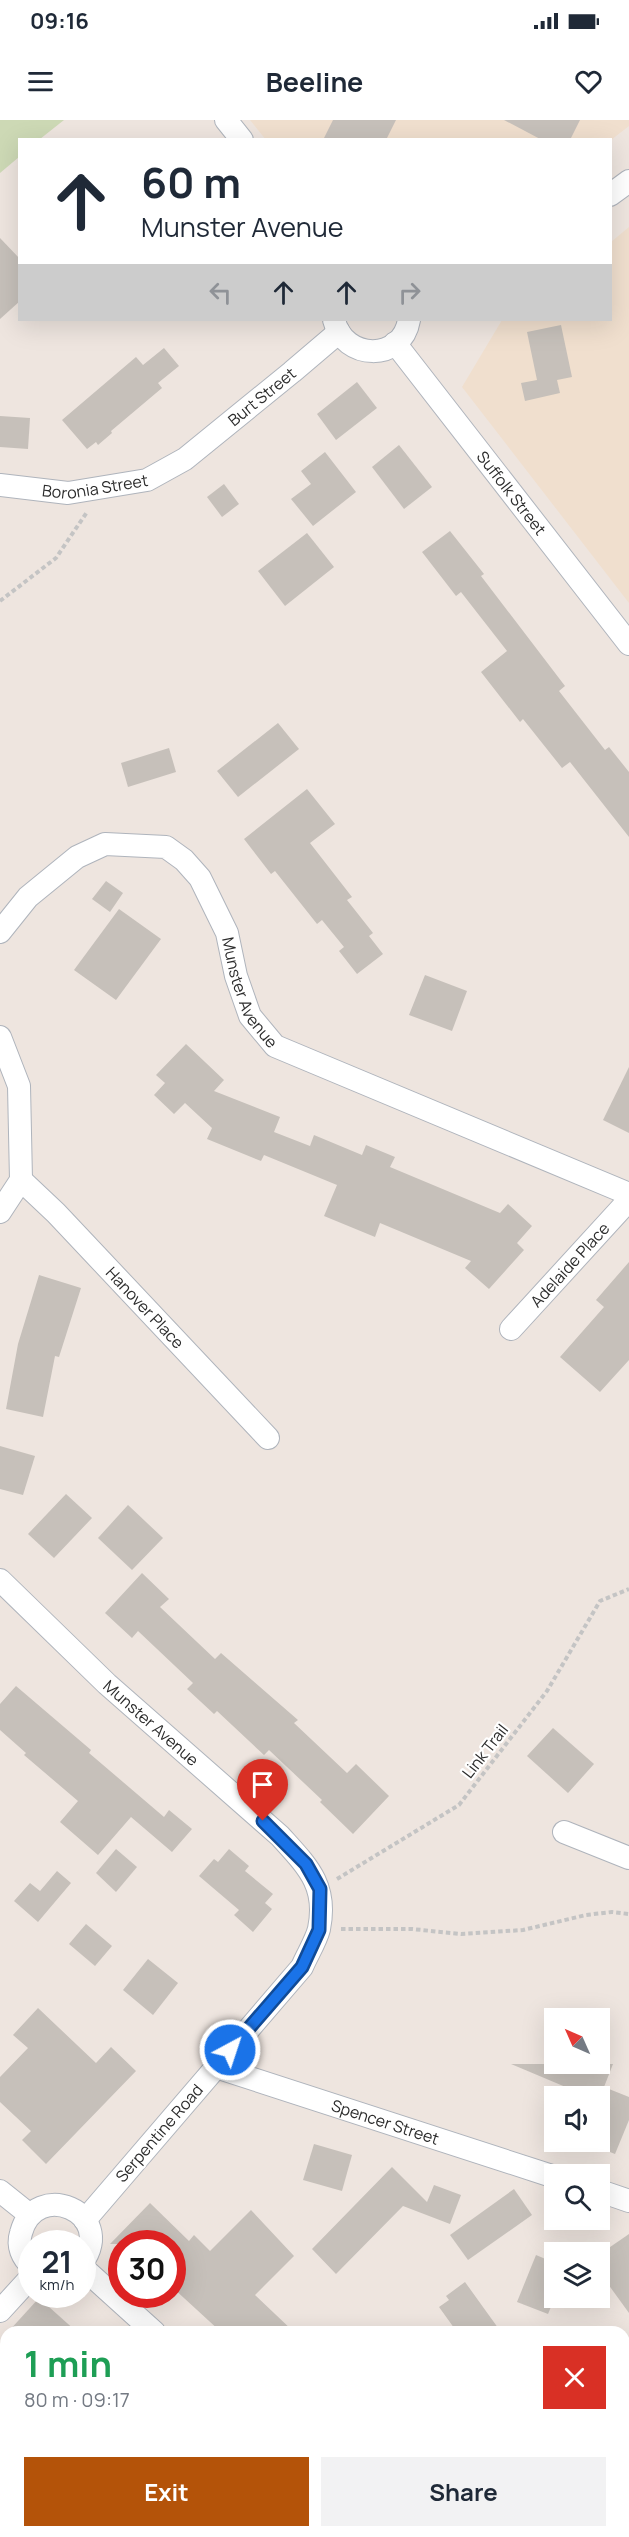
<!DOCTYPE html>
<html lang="en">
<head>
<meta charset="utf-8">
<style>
	:root { --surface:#fff; --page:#f2f2f3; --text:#1f2937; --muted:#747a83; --accent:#b45309 }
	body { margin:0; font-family:Manrope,sans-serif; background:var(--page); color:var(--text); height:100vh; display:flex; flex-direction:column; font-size:22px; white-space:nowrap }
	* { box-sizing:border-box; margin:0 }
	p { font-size:20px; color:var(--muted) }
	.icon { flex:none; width:33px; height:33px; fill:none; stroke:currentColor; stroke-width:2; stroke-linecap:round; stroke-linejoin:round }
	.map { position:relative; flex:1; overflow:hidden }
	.panel { position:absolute; left:0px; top:2206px; width:630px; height:212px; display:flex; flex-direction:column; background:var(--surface); border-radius:18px 18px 0 0; box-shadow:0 6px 24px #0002 }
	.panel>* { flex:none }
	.top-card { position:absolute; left:18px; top:18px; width:594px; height:183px; border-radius:0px; box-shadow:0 6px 24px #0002; background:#fff; color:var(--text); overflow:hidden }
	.needle { width:39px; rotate:315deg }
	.fabs { position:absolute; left:544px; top:1888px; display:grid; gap:12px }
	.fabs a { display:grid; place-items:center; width:66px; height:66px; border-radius:0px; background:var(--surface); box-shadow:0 6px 24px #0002; font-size:30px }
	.speed { position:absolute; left:18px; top:2110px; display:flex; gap:12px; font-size:30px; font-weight:700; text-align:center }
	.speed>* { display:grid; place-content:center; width:78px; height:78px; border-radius:50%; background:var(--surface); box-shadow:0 6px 24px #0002; line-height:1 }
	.speed small { font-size:15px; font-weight:400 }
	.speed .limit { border:9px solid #d22; background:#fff; color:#111 }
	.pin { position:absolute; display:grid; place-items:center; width:51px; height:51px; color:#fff; margin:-62px -26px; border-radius:50% 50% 50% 0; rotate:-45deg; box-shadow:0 0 6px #0007 }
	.pin .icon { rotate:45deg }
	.me { position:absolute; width:66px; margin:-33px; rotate:40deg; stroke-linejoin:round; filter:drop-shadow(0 0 4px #0008) }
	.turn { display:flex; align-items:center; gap:21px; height:126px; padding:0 24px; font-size:27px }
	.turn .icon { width:78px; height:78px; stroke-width:2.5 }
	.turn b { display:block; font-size:42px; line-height:51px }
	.lanes { display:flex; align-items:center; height:57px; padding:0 24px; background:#0003; justify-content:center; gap:30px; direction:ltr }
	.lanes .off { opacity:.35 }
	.round { display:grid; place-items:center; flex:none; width:63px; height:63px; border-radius:0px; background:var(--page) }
	.head { display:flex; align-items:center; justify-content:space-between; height:102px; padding:0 24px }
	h1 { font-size:36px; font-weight:700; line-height:45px; color:#1e9e55 }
	.button { display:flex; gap:12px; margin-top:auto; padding:12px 24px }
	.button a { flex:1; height:69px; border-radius:0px; background:var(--accent); color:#fff; font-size:24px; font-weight:700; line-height:69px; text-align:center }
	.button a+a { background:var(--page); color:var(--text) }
	.status { display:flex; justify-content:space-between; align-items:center; height:42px; padding:0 30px; background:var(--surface); direction:ltr }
	.status svg { height:16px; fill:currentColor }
	header { display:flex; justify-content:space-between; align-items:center; height:78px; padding:0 24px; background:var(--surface); font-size:27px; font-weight:700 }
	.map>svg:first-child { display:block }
	.education { fill:#f0dfce }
	.cemetery { fill:#cdd9b5 }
	.building { fill:#c6c0ba }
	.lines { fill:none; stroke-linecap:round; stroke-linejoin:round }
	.service-casing { stroke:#afb4bc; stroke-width:12 }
	.minor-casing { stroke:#afb4bc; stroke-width:24 }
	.path { stroke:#c4c4c4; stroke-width:4; stroke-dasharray:4.5 3; stroke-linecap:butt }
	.service { stroke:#fff; stroke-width:10 }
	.minor { stroke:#fff; stroke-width:22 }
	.route-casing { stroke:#114b97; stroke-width:15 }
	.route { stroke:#1a73e8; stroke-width:10 }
	.labels { text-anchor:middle; stroke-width:4.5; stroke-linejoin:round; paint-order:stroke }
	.street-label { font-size:16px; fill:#2c2c2c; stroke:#fff }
</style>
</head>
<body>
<div class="status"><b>09:16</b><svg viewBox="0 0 49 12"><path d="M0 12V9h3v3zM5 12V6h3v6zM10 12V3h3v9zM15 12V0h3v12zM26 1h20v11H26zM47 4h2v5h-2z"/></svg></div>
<header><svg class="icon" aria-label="menu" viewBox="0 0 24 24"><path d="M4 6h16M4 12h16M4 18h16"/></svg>Beeline<svg class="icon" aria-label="heart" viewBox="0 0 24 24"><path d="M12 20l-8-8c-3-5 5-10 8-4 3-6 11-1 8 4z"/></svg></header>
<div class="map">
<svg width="629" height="2417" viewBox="0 0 629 2417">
	<rect width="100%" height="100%" fill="#eee5df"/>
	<g class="education">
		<path d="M250 0H629V6L611 20H266Z"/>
		<path d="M629 107V483L462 267 502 200H610L611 122Z"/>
	</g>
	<path class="cemetery" d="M0 0H64L40 19 20 20 19 37 0 53Z"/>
	<g class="building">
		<path d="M333 0H396L386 20H323Z"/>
		<path d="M504 0H580L570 20H542Z"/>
		<path d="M0 118 20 139V181L0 199Z"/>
		<path d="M561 205 572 257 557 260 560 273 525 281 521 263 537 260 527 212Z"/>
		<path d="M164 228 179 246 158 263 162 268 111 311 112 313 98 325 96 322 87 329 62 300 136 237 143 245Z"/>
		<path d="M357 262 377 288 336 320 317 294Z"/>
		<path d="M0 296 30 298 28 329 0 327Z"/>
		<path d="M399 325 432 367 404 389 372 347Z"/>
		<path d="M325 332 356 372 313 406 291 379 311 364 301 351Z"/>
		<path d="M224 364 239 384 222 397 207 377Z"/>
		<path d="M450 411 484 454 481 456 565 566 559 571 605 630 609 627 629 652V717L570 642 562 648 523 599 520 602 481 552 507 531 461 472 456 476 422 432Z"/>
		<path d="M307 413 334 447 285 486 258 451Z"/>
		<path d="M278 603 299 629 238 677 217 651Z"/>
		<path d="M169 628 176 652 128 667 121 643Z"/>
		<path d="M307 669 335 704 310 723 352 777 347 780 373 813 369 816 383 834 357 854 339 831 344 827 322 800 317 804 275 751 271 754 244 719Z"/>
		<path d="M106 761 123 773 110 792 92 779Z"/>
		<path d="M119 789 161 819 116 880 74 850Z"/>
		<path d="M425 855 467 871 452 911 409 895Z"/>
		<path d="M186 924 224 960 214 971 280 997 274 1012 310 1026 314 1015 362 1035 366 1025 395 1037 390 1047 500 1093 508 1084 532 1106 517 1123 524 1130 489 1169 465 1148 471 1141 380 1103 375 1117 324 1096 337 1065 264 1035 261 1041 207 1019 212 1008 185 983 174 994 154 975 165 963 156 955Z"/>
		<path d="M629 947V1013L603 1000Z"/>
		<path d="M629 1142V1240L600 1272 560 1237 604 1187 596 1180Z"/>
		<path d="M39 1155 81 1168 59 1237 55 1236 43 1297 6 1289 18 1224Z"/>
		<path d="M0 1326 35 1336 23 1375 0 1369Z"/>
		<path d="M66 1374 92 1398 54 1438 28 1414Z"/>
		<path d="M128 1385 163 1418 132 1450 98 1418Z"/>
		<path d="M142 1453 169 1479 160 1487 215 1539 221 1533 298 1600 294 1603 347 1653 356 1644 389 1676 353 1714 320 1682 322 1680 269 1630 264 1635 217 1591 214 1594 187 1569 193 1563 138 1511 132 1518 105 1493Z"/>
		<path d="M16 1566 91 1630 89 1633 164 1697 169 1690 192 1709 172 1732 131 1697 98 1735 60 1702 78 1681 24 1635 26 1633 0 1610V1584Z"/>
		<path d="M553 1608 594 1644 568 1673 527 1636Z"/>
		<path d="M116 1729 137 1747 116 1772 96 1753Z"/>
		<path d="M229 1729 249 1746 245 1751 273 1774 265 1783 272 1789 253 1812 234 1795 239 1790 199 1756 214 1739 218 1742Z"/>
		<path d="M57 1751 71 1763 38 1802 14 1781 30 1763 40 1771Z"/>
		<path d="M86 1804 112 1826 95 1846 69 1824Z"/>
		<path d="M148 1839 178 1863 153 1895 123 1870Z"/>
		<path d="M38 1888 96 1943 111 1927 136 1951 46 2044 22 2020 31 2011 0 1982V1957L28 1928 13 1915Z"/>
		<path d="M511 1944H566L576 1948 577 1944H613L604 1967 629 1977V2000L615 2034 600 2028V1977H564L568 1968Z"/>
		<path d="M314 2024 352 2035 342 2071 303 2060Z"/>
		<path d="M392 2047 427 2082 434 2065 461 2075 450 2104 403 2086 336 2154 312 2129Z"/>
		<path d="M514 2069 532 2095 468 2140 450 2115Z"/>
		<path d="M150 2083 189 2121 194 2115 210 2131 251 2090 294 2136 255 2175 294 2212H221L172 2167V2124H110Z"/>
		<path d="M629 2114V2193L600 2153V2134Z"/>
		<path d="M536 2135 555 2143V2177L548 2194 517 2182Z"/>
		<path d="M465 2162 501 2212H457L439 2187 449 2180 446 2176Z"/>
		<path d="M39 2178 77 2212H8Z"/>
	</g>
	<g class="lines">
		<g class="service-casing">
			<path id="service" d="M624 2398 629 2405"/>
		</g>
		<g class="minor-casing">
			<g id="minor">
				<path d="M226 0 242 20"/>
				<path d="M610 75 629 61"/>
				<path d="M334 200C344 241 402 242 409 200"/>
				<path id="s1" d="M395 223 629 524"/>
				<path id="s2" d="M0 365 68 373 147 360 185 339 292 252 339 212"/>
				<path id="s3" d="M0 812 28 777 77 737 105 724 166 727 184 740 200 758 227 813 236 856 250 896 275 926 629 1074"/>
				<path d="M0 917 19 966 21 1060 0 1092"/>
				<path id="s4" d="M21 1060 56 1093 268 1318"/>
				<path id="s5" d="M511 1209 629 1080"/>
				<path id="s6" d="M0 1460 107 1564 280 1716C307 1746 328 1765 319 1809 316 1821 307 1835 302 1847L85 2100"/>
				<path d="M564 1712 629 1738"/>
				<path id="s7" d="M216 1947 555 2057"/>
				<path d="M0 2071 30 2095"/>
				<path d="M600 2071 629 2081"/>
				<path d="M32 2146C22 2138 17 2126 21 2113 35 2058 118 2092 82 2143"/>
				<path d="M82 2147 154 2212"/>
				<path d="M0 2191 32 2156"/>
				<path d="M372 2412 377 2417"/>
			</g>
		</g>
		<g class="path">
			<path d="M0 481 56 438 87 392"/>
			<path d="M337 1759 459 1685 547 1571 600 1481 629 1469"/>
			<path d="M341 1809H412L461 1814 523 1810 586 1795 612 1792 629 1794"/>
		</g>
		<use href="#service" class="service"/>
		<use href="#minor" class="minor"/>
	</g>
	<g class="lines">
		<g class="route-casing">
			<path id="route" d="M230 1930 302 1847 319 1810 320 1769 306 1744 263 1701"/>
		</g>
		<use href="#route" class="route"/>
	</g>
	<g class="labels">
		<g class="street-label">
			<text dy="6" stroke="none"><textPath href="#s2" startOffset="291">Burt Street</textPath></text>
			<text dy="6" stroke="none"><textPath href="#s2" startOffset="96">Boronia Street</textPath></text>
			<text dy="6" stroke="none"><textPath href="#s1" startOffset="190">Suffolk Street</textPath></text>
			<text dy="6" stroke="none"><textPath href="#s3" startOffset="372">Munster Avenue</textPath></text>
			<text dy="6" stroke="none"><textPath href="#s5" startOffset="87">Adelaide Place</textPath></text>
			<text dy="6" stroke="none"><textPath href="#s4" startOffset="178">Hanover Place</textPath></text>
			<text dy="6" stroke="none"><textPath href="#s6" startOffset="208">Munster Avenue</textPath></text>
			<text transform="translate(485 1631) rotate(-52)" y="6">Link Trail</text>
			<text dy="6" stroke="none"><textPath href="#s7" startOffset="178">Spencer Street</textPath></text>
			<text transform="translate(159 2013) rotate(-49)" y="6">Serpentine Road</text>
		</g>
	</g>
</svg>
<div class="fabs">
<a><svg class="needle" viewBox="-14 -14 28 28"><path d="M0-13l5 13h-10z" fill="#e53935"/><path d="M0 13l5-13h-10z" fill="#747a83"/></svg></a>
<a><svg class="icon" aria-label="sound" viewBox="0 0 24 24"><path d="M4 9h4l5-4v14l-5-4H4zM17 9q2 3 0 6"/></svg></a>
<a><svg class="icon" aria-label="search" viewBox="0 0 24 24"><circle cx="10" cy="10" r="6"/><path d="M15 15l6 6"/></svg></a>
<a><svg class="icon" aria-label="layers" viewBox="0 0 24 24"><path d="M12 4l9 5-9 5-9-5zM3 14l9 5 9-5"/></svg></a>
</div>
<div class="speed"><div>21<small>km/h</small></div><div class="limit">30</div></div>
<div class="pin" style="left:263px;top:1701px;background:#d93025"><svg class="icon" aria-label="arrive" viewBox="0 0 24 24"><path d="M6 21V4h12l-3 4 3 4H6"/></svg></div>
<svg class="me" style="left:230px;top:1930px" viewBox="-20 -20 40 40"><circle r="17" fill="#1a73e8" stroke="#fff" stroke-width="3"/><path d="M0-11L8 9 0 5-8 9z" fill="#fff"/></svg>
<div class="top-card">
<div class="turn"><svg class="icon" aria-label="ahead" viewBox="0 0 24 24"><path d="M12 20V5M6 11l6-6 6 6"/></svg><div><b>60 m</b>Munster Avenue</div></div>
<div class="lanes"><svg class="icon off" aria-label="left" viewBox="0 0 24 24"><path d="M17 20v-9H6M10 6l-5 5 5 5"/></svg><svg class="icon" aria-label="ahead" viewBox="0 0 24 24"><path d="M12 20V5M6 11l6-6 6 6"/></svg><svg class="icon" aria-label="ahead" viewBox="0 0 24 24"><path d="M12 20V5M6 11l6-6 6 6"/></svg><svg class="icon off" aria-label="right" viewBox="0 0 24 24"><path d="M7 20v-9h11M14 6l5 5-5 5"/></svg></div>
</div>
<section class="panel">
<div class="head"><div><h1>1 min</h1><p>80 m · 09:17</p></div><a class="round" style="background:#d93025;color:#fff"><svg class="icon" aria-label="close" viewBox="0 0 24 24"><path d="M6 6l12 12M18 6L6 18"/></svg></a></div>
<div class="button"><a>Exit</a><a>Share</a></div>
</section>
</div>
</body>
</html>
